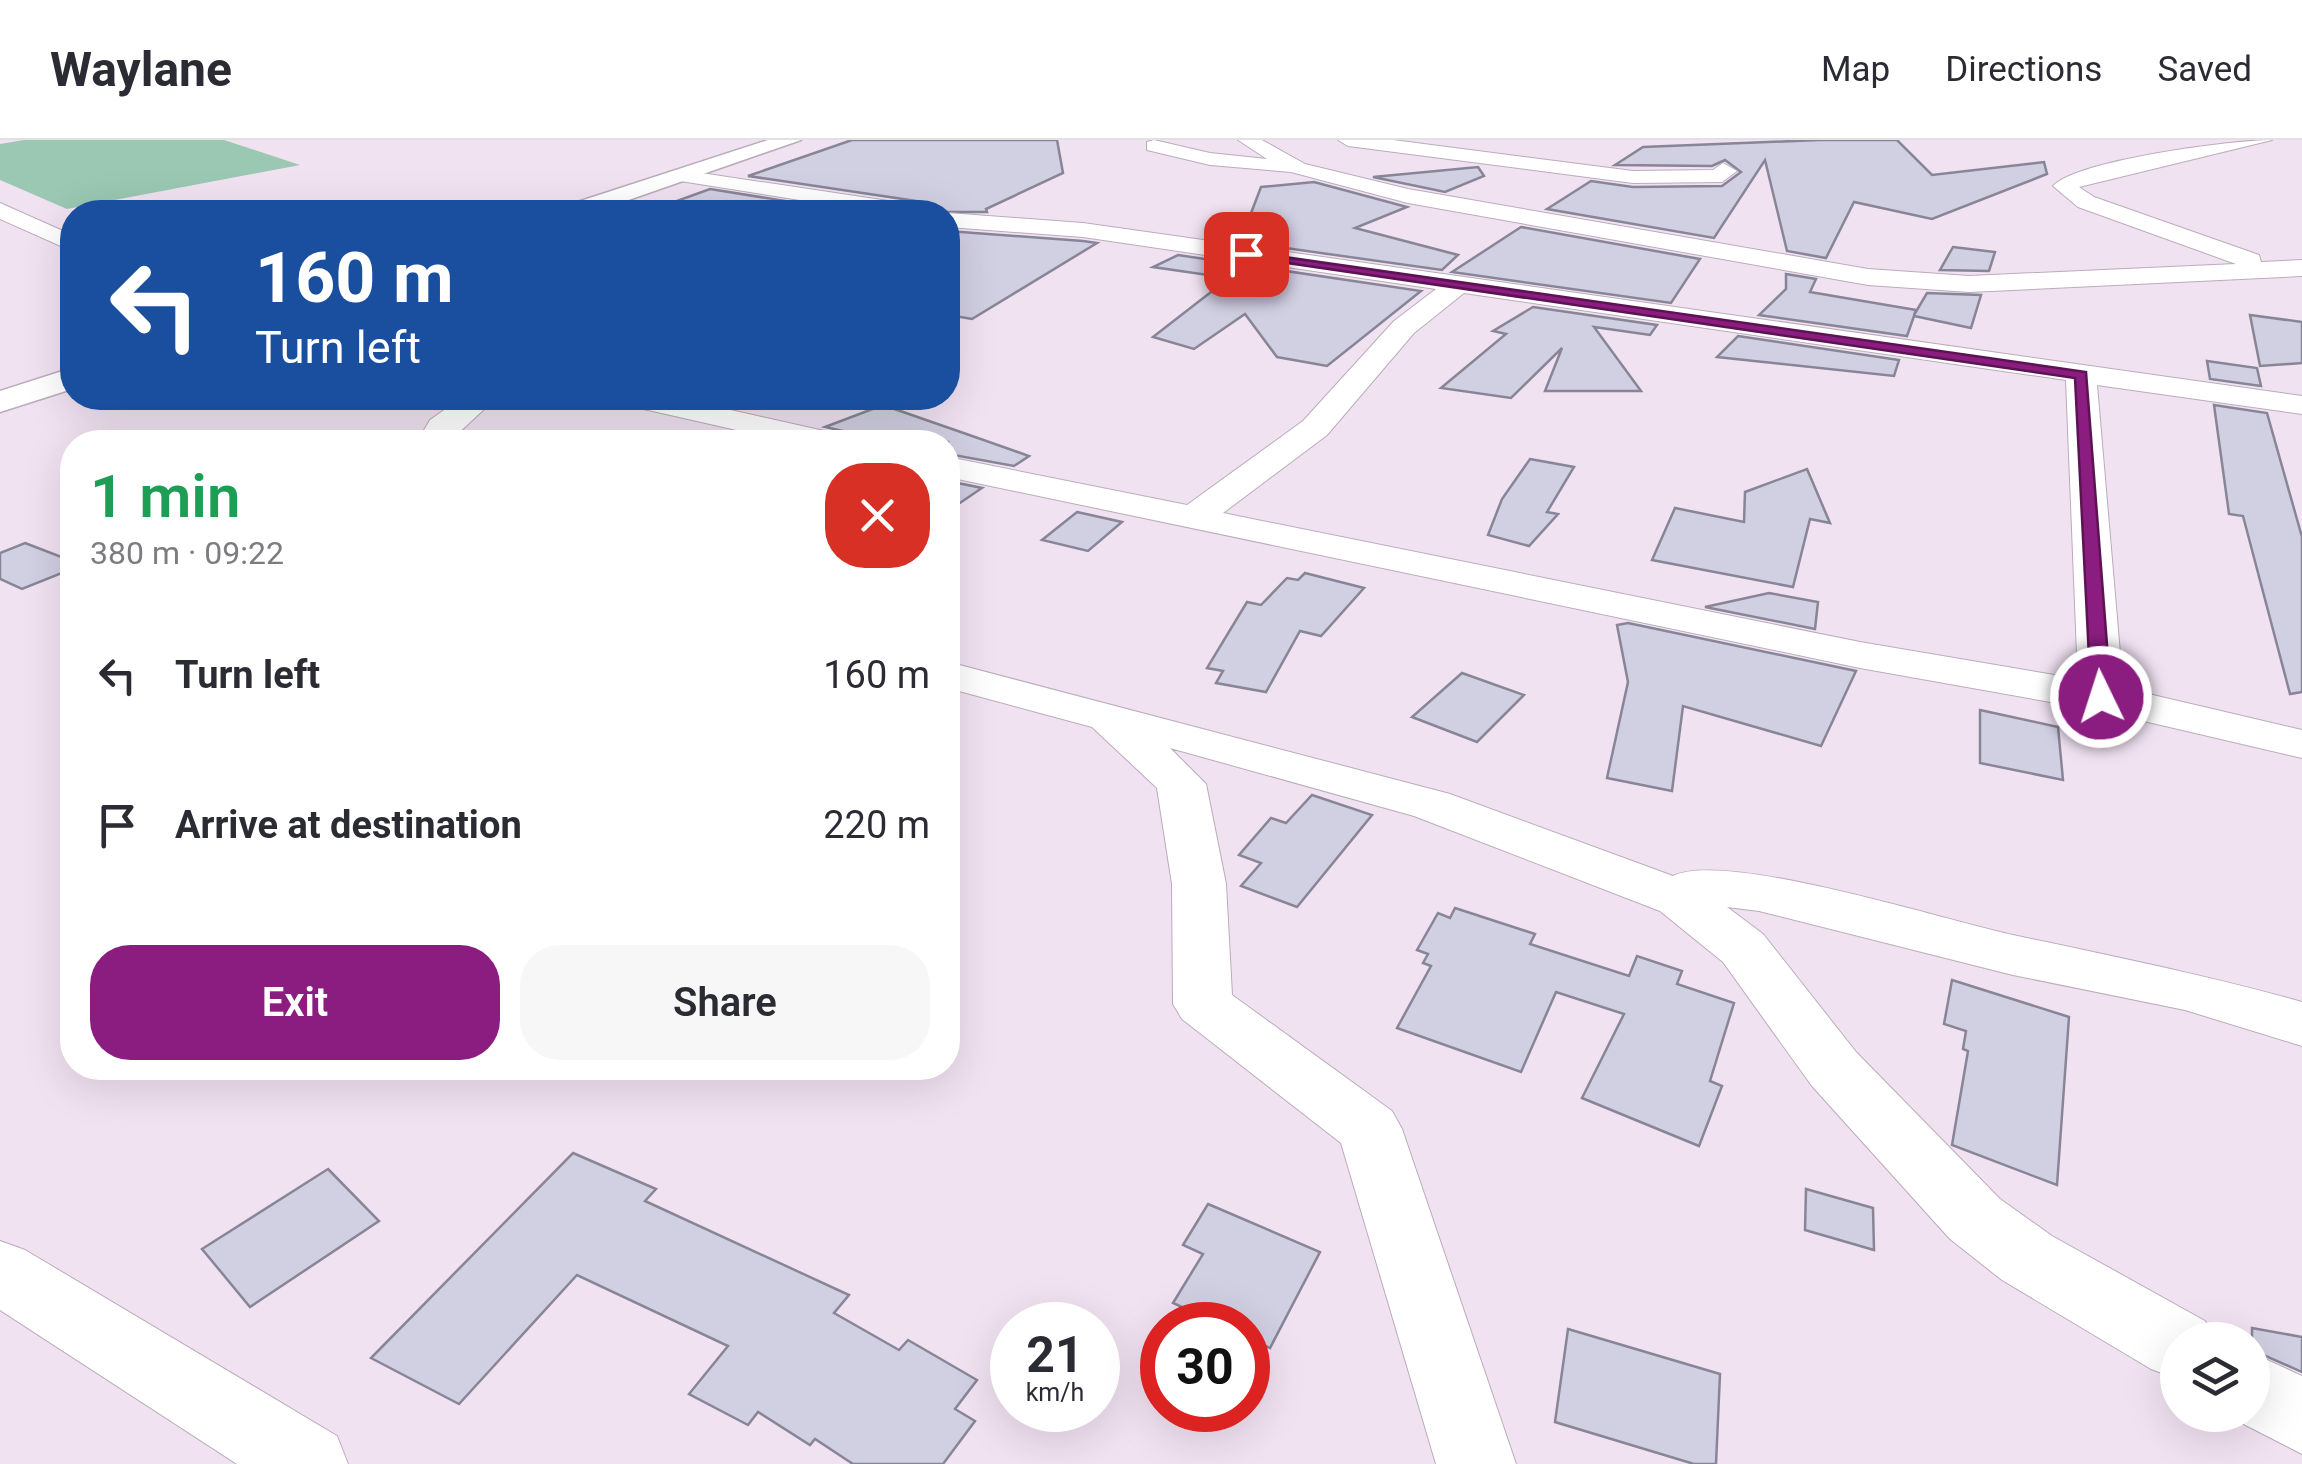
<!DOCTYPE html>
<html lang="en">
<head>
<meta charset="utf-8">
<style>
	:root { --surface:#fff; --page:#f7f7f7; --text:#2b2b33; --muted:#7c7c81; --line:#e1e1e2; --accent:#8c1d80 }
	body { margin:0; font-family:Roboto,sans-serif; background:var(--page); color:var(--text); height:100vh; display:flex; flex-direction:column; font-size:38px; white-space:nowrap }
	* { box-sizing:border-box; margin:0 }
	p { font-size:32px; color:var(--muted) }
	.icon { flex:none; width:55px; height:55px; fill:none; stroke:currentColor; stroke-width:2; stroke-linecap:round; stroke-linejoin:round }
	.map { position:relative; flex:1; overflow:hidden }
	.drawer { position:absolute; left:60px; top:290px; width:900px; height:650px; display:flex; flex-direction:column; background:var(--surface); border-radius:40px; box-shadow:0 10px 40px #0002 }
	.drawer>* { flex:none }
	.top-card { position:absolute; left:60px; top:60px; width:900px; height:210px; border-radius:40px; box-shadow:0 10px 40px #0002; background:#1a4fa0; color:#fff; overflow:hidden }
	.fabs { position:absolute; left:2160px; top:1182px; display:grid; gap:20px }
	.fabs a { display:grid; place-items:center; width:110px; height:110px; border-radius:50%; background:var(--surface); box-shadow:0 10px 40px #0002; font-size:50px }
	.speed { position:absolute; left:990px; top:1162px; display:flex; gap:20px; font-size:50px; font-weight:700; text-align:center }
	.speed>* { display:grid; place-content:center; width:130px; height:130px; border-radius:50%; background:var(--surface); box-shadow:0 10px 40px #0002; line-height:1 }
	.speed small { font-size:25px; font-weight:400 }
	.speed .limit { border:15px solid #d22; background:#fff; color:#111 }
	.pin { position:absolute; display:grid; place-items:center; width:85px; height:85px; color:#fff; margin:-42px; border-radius:20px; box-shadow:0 5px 15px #0006 }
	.me { position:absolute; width:110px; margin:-55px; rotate:356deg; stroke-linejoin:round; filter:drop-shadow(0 0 8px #0008) }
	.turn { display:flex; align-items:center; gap:35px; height:210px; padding:0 30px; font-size:45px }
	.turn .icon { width:130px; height:130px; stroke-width:2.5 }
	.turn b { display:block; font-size:70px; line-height:85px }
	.round { display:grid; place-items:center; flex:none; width:105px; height:105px; border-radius:40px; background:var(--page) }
	.head { display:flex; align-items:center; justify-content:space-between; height:170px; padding:0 30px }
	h1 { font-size:60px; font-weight:600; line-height:75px; color:#1e9e55 }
	.button { display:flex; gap:20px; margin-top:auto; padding:20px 30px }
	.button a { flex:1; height:115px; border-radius:40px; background:var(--accent); color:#fff; font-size:40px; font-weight:600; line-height:115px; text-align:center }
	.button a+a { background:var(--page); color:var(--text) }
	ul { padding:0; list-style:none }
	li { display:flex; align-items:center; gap:30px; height:150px; padding:0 30px }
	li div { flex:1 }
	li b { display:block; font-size:38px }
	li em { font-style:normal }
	header { display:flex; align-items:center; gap:60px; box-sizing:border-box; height:140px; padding:0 50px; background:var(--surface); border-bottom:2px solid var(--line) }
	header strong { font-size:48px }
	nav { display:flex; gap:55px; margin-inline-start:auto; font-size:35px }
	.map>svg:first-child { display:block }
	.green { fill:#9ac8b2 }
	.building { fill:#d1cfe2; stroke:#888597; stroke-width:2.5 }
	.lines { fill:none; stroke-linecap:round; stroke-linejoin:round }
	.minor-casing { stroke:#baacbb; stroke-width:2 }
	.trunk-casing { stroke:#baacbb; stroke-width:3 }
	.minor { fill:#fff; fill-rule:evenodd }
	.trunk { fill:#fff; fill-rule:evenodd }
	.route { fill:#8c1d80; stroke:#5b1353; stroke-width:2.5 }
</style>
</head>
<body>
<header>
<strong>Waylane</strong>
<nav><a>Map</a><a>Directions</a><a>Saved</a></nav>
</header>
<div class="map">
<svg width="2302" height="1324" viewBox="0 0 2302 1324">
	<rect width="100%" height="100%" fill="#f1e2f2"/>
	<path class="green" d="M24 0H224L300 25 67 69 0 40V4Z"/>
	<g class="building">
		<path d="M852 0H1057L1063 33 986 69 987 72H929L916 61 748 36Z"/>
		<path d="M1819 0H1897L1932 35 2044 22 2047 34 1932 79 1854 62 1826 118 1787 111 1765 20 1714 98 1547 69 1591 41 1633 47 1722 46 1741 32 1725 20 1712 26 1615 25 1643 7Z"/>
		<path d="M1478 27 1484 36 1445 52 1373 37Z"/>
		<path d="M1314 42 1407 67 1355 88 1458 115 1442 130 1214 98 1248 81 1261 47Z"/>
		<path d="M710 49 854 72H661L660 67Z"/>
		<path d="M1521 87 1700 119 1671 163 1452 132Z"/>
		<path d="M948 91 1083 101 1097 103 972 179 948 175Z"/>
		<path d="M1953 107 1995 112 1989 131 1940 130Z"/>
		<path d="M1178 115 1421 151 1327 226 1277 217 1245 174 1194 209 1153 197 1229 138 1153 127Z"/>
		<path d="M1786 134 1816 139 1810 152 1916 170 1914 175 1927 153 1981 155 1971 188 1914 176 1907 196 1759 175 1786 149Z"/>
		<path d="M1533 167 1657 185 1650 195 1594 187 1641 251H1545L1562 208 1511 258 1441 248 1506 194 1493 191Z"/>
		<path d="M2250 175 2302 182V223L2260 226Z"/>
		<path d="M1738 196 1899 220 1894 236 1717 217Z"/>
		<path d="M2207 221 2257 228 2261 246 2210 239Z"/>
		<path d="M883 265 975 297 1029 316 1014 326 948 314V302H851L843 291 825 287Z"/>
		<path d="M2214 265 2267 273 2302 397V552L2290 554 2243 376 2229 374Z"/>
		<path d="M1530 319 1574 327 1547 372 1558 374 1529 406 1488 395 1502 359Z"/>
		<path d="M1807 329 1830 383 1810 379 1793 447 1652 420 1675 368 1744 382 1745 352Z"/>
		<path d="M948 341 982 348 948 371Z"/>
		<path d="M1077 372 1122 382 1088 411 1042 400Z"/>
		<path d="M25 403 72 421V429L22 449 0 439V413Z"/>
		<path d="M1305 433 1364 448 1321 496 1300 491 1266 552 1216 543 1223 531 1207 528 1247 462 1261 465 1287 438 1298 440Z"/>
		<path d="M1769 453 1818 462 1815 489 1705 467Z"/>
		<path d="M1628 483 1856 531 1821 606 1683 566 1672 651 1607 638 1628 542 1617 485Z"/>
		<path d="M1462 533 1524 555 1477 602 1412 577Z"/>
		<path d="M1980 570 2058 587 2063 640 1980 623Z"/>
		<path d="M1312 655 1372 675 1297 767 1241 746 1261 723 1239 715 1271 678 1286 683Z"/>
		<path d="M1455 768 1535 794 1530 804 1629 836 1637 816 1682 831 1677 844 1734 863 1710 941 1722 946 1699 1006 1582 958 1624 874 1556 852 1521 932 1397 888 1431 826 1423 823 1428 814 1417 810 1438 773 1450 778Z"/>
		<path d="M1952 840 2069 877 2057 1045 1952 1005 1968 911 1963 909 1966 891 1944 884Z"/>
		<path d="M573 1013 656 1049 645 1061 849 1155 834 1173 899 1210 908 1200 977 1240 955 1269 975 1281 943 1324H853L815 1299 810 1305 758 1272 748 1285 689 1254 728 1206 577 1135 459 1264 371 1218Z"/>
		<path d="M328 1029 379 1081 250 1167 202 1109Z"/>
		<path d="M1806 1049 1873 1068 1874 1110 1805 1090Z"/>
		<path d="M1208 1064 1320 1112 1270 1208 1248 1197V1185H1221L1173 1163 1203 1114 1183 1105Z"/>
		<path d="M2252 1188 2302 1197V1232L2252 1210Z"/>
		<path d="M1568 1189 1720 1234 1716 1324H1694L1555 1282Z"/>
	</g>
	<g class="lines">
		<g class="minor-casing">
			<g id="minor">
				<path d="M1154 0 1210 13 1267 19 1238 0H1262L1305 24 1408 49 1868 129 1969 136 2236 124 2078 67 2053 46C2078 20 2232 0 2272 0L2079 47 2094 57 2259 115 2261 122 2302 120V136L1969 152 1868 145 1408 63 1291 32 1210 25 1147 10V2Z"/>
				<path d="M1338 0H1393L1633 31 1713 30 1723 23 1737 31 1722 42 1633 43 1348 6Z"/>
				<path d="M681 30 915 65 926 72H875L674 40 670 36Z"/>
				<path d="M0 63 72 95V111L0 79Z"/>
				<path d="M948 73 1083 83 2302 256V274L2097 245 2123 548 2302 590V618L2101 571 1860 528 948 337V317L1187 365 1303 281 1394 181 1436 149 1083 97 948 87ZM1464 153 2066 240 2078 539 1860 502 1223 373 1327 295 1414 193Z"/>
				<path d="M461 258H496L449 302H417L430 280Z"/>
				<path d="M621 258H677L842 295 847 302H789L626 265Z"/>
				<path d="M948 522 1450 654 1673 736C1725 710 1947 781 2013 795 2111 816 2206 835 2302 862V906L2185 870 2013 835 1759 771 1727 767 1763 794 1856 912 2000 1059 2052 1096 2205 1181 2213 1200H2178V1239L2151 1229 2002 1140 1950 1099 1812 946 1723 822 1660 771 1414 676 1170 608 1206 644 1226 744 1232 855 1392 971 1402 989 1516 1324H1436L1341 1003 1182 879 1173 864 1172 744 1157 648 1092 587 948 548Z"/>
				<path d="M0 1101 25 1110 337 1296 348 1324H237L0 1170Z"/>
				<path d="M2252 1213 2302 1236V1314L2226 1275H2252Z"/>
			</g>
		</g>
		<g class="trunk-casing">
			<g id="trunk">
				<path d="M768 0H801L594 72H559L562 67Z"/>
				<path d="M72 228V249L0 272V251Z"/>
			</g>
		</g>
		<use href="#minor" class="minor"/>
		<use href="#trunk" class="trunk"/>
	</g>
	<path class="route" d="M1243 111 2086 232 2111 557 2101 563 2091 557 2075 238 1246 117Z"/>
</svg>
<div class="fabs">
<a><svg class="icon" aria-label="layers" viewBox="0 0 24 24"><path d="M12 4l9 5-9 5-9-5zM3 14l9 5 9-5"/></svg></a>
</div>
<div class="speed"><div>21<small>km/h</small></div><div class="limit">30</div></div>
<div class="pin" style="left:1246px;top:114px;background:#d93025"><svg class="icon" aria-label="arrive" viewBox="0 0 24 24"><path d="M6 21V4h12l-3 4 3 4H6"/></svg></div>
<svg class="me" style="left:2101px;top:557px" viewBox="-20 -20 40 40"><circle r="17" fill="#8c1d80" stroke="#fff" stroke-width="3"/><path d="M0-11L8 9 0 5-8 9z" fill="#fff"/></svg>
<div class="top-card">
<div class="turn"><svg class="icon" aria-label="left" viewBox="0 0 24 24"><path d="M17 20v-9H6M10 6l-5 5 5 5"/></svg><div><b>160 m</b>Turn left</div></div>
</div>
<section class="drawer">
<div class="head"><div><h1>1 min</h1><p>380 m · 09:22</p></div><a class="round" style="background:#d93025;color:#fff"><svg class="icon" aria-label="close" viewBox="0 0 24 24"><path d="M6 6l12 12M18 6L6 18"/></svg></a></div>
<ul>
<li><svg class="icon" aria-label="left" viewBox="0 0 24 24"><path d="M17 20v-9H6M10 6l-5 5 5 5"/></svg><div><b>Turn left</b></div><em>160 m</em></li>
<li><svg class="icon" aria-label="arrive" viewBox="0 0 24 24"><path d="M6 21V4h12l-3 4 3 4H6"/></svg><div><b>Arrive at destination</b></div><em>220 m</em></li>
</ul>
<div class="button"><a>Exit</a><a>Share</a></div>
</section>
</div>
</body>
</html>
